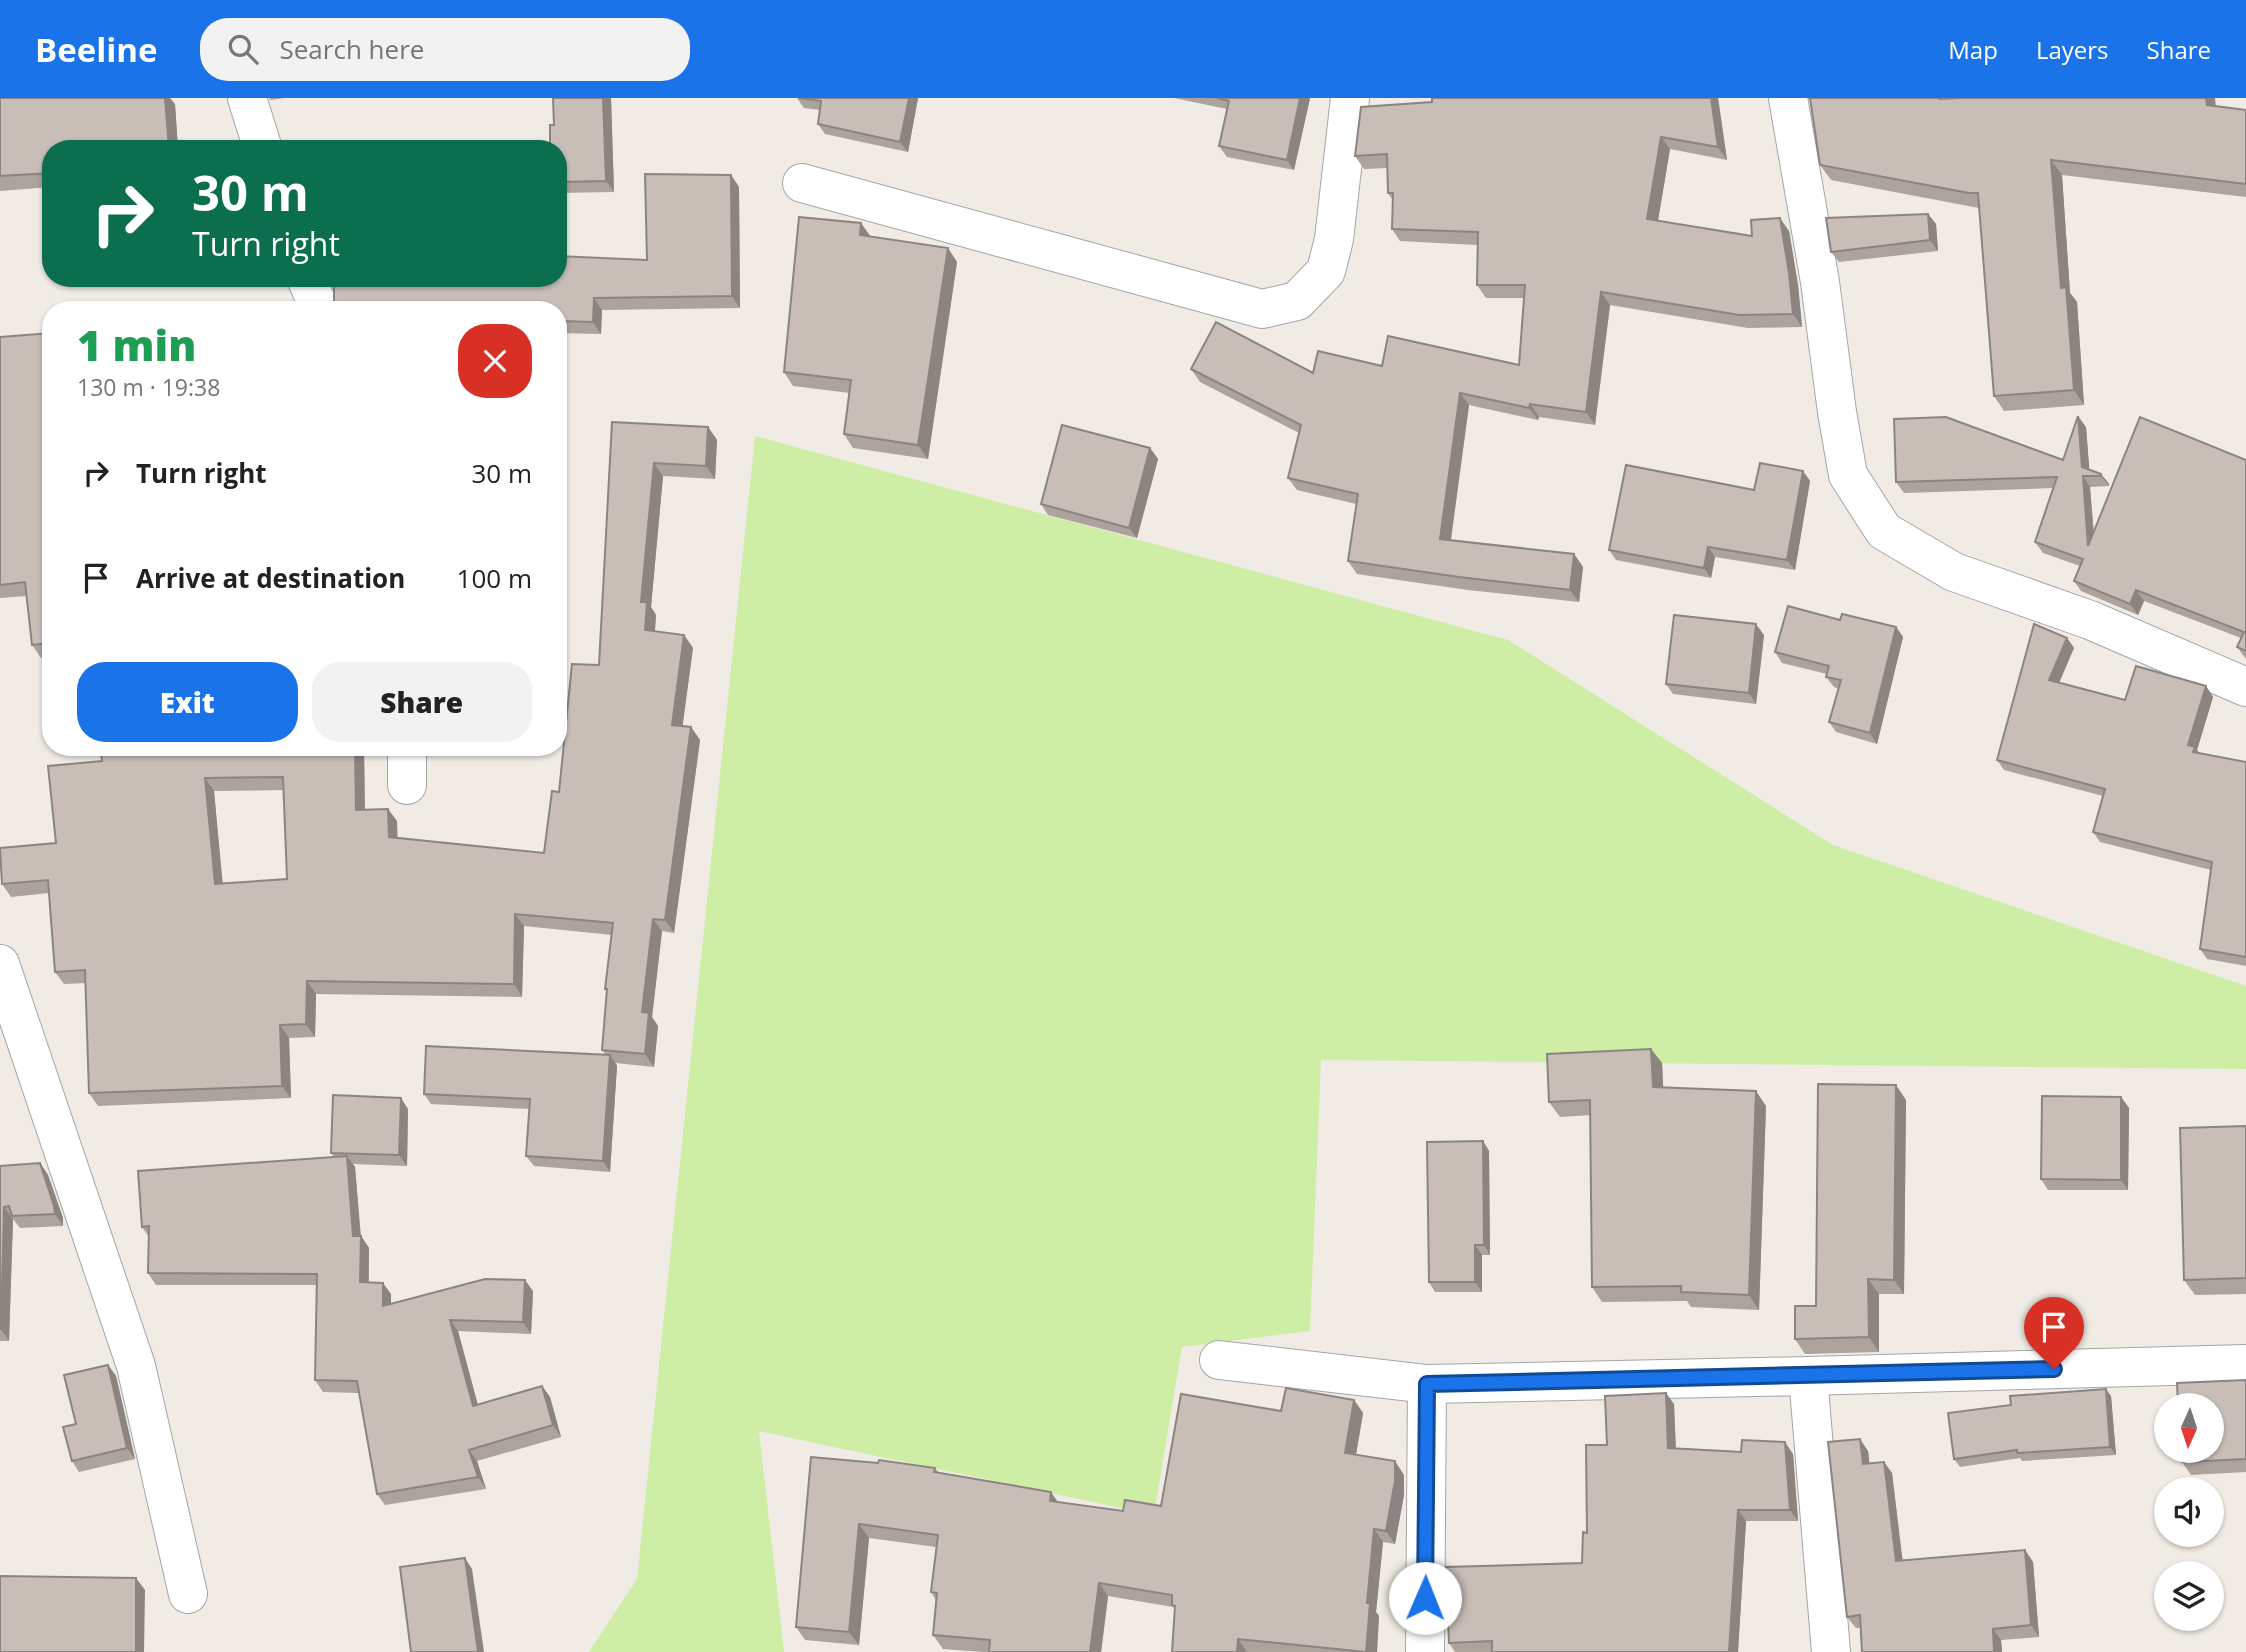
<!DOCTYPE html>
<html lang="en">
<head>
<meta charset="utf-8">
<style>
	:root { --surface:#fff; --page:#f2f2f2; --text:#222; --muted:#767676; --accent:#1a73e8 }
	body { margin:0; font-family:"Open Sans",sans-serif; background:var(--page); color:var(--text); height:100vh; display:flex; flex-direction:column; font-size:26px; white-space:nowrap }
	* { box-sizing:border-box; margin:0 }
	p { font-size:23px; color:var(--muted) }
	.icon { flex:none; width:38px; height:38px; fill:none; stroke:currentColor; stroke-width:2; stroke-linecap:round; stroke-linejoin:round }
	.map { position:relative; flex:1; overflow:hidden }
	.details { position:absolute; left:42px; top:203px; width:525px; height:455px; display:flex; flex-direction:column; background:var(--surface); border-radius:28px; box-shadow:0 2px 5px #0004 }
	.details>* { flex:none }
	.banner { position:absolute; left:42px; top:42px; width:525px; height:147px; border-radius:28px; box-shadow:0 2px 5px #0004; background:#0b6e4f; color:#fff; overflow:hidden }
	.needle { width:46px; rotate:183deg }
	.controls { position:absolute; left:2154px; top:1295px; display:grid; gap:14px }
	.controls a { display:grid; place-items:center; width:70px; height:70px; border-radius:50%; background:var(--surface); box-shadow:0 2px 5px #0004; font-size:35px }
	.pin { position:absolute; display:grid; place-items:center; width:60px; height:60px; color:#fff; margin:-72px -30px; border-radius:50% 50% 50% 0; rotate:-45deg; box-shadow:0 0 7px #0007 }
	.pin .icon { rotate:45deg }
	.me { position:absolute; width:77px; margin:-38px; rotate:1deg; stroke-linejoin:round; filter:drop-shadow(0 0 5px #0008) }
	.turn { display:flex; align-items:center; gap:24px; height:147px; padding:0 35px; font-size:32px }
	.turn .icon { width:91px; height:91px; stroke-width:2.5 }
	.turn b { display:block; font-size:49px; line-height:60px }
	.round { display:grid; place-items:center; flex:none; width:74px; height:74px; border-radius:28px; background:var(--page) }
	.overview { display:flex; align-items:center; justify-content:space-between; height:119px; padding:0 35px }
	h1 { font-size:42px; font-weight:800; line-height:52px; color:#1e9e55 }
	.action { display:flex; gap:14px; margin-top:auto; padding:14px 35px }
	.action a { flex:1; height:80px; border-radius:28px; background:var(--accent); color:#fff; font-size:28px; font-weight:800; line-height:80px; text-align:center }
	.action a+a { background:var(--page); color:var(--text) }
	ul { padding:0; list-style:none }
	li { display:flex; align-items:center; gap:21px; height:105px; padding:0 35px }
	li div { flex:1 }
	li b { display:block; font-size:26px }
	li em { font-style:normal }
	header { display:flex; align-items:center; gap:42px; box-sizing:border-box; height:98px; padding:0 35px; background:var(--accent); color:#fff }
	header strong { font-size:33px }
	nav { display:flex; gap:38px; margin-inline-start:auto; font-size:24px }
	.search { width:490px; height:63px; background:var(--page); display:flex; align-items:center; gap:18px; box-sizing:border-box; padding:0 24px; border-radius:28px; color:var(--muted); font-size:26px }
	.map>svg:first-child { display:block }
	.grass { fill:#ceeea6 }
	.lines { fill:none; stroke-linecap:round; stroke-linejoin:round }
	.minor-casing { stroke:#a6a6a6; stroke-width:40 }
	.minor { stroke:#fff; stroke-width:38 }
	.wall { fill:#aca39d; fill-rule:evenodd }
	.shaded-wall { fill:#8c8480 }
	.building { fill:#c8bdb7; stroke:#8c8480; stroke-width:2; fill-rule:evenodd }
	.route-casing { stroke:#114b97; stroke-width:18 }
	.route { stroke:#1a73e8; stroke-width:12 }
</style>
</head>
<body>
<header>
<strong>Beeline</strong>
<div class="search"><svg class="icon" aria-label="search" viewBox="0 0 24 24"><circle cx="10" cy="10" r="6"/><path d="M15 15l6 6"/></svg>Search here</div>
<nav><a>Map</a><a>Layers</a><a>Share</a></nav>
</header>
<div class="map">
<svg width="2246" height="1554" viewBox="0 0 2246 1554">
	<rect width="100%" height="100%" fill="#f0ebe4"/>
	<path class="grass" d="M755 338 1508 542 1833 747 2246 888V971L1321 962 1310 1233 1182 1249 1154 1417 759 1333 784 1554H589L637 1481Z"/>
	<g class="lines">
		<g class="minor-casing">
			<g id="minor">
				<path d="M247 0 263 51"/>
				<path d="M1788 0 1820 184 1837 314 1848 377 1884 433 1954 474 2090 522 2246 589"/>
				<path d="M802 85 1262 211 1297 203 1326 173 1334 141 1350 0"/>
				<path d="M306 180 320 212"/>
				<path d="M407 687V649"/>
				<path d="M0 866 136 1268 188 1496"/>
				<path d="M1219 1262 1427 1286 1808 1278 2246 1266"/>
				<path d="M1808 1278 1831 1554"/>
				<path d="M1425 1554 1427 1286"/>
			</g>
		</g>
		<use href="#minor" class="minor"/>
	</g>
	<g class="wall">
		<path d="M0 0 175 6 178 51H51V89L0 93Z"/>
		<path d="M269 0H285L271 2Z"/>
		<path d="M553 0H611L614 94 558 95V51L554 27Z"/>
		<path d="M797 0H918L908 54 825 36 818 26 820 12 804 10Z"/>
		<path d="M1174 0H1310L1294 72 1227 59 1219 48 1227 11Z"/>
		<path d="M1718 0 1727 62 1670 51 1658 123 1752 138 1789 133 1798 187 1802 229 1748 230 1610 207 1595 327 1539 319 1538 322 1469 307 1451 442 1574 456 1583 469 1579 504 1468 492 1357 476 1348 463 1356 406 1297 392 1288 380 1299 335 1200 284 1191 271 1313 275 1382 268 1519 267 1524 200H1486L1477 187V147L1400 143 1392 131V101L1388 95 1387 70 1364 71 1355 58Z"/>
		<path d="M1808 0H1950L2216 8 2246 12V99L2062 77 2070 195 2077 204 2084 307 2004 313 1994 298 1979 110 1831 82 1820 67 1811 4Z"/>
		<path d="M731 77 739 89 740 210 602 212 601 236 558 235V212L647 162Z"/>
		<path d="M1928 116 1936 126 1938 153 1839 164 1831 154Z"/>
		<path d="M871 139 957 164 928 361 853 350 844 336 850 295 793 288 784 274Z"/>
		<path d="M51 235V558L41 560 32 547 26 498 0 500V239Z"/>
		<path d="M612 324 708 329 717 342 715 381 663 378 651 509 656 517 655 533 684 537 693 550 682 628 691 629 700 642 674 835 662 833 652 919 658 928 654 969 616 965 617 968 610 1074 534 1068 526 1058 529 1011 431 1006 424 996 606 957 602 952 607 894 605 891 612 837 524 828 522 899 316 896 315 939 289 940 291 1000 98 1008 89 995 86 885 64 886 55 874 49 795 11 799 2 786 56 745 102 663 364 649 365 712 397 723V740L544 755 559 694 599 567ZM284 692 287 781 222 785 214 693Z"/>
		<path d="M2086 329 2089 371 2101 376 2109 386V388L2090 389 2094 434 2246 362V561L2237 549 2241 540 2144 503 2138 517 2081 493 2074 483 2080 468 2043 455 2035 444 2054 390 1904 395 1896 384 2063 362Z"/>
		<path d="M1150 350 1158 361 1137 440 1048 417 1041 406Z"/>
		<path d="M1803 373 1810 383 1795 472 1715 459 1711 480 1616 462 1609 452Z"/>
		<path d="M1840 522 1896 529 1903 539 1877 646 1836 634 1829 624 1839 591 1834 589 1826 579 1827 576 1782 565 1775 554Z"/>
		<path d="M1764 537 1756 606 1673 596 1666 586Z"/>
		<path d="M2067 540 2074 550 2059 584 2125 602 2206 588 2213 599 2197 652 2199 655 2246 664V868L2207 861 2200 851 2211 772 2100 744 2093 734 2103 698 2004 672 1997 662Z"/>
		<path d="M1651 951 1662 965 1663 990 1766 1008 1759 1212 1691 1209 1687 1203 1602 1204 1592 1189 1591 1017 1560 1019 1549 1004Z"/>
		<path d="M2121 999 2129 1010 2128 1092H2048L2041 1081Z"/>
		<path d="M1906 1002 1904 1196H1879V1254L1805 1256 1795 1241 1816 1208Z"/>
		<path d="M408 1011 407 1068 353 1066 355 1069 361 1138 369 1150V1184L391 1196V1205L533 1193 531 1236 458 1233 478 1307 542 1288 550 1299 561 1339 477 1363 486 1391 385 1407 377 1396 359 1295 323 1294 315 1282 317 1187H156L148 1175 149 1139 142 1129 334 1059 331 1055Z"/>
		<path d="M2246 1028V1196L2195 1197 2184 1182Z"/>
		<path d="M1483 1043 1489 1053 1490 1157H1482V1194H1435L1429 1184Z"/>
		<path d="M40 1065 48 1077 63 1120V1128L20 1130 13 1121 9 1243H0V1068Z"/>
		<path d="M108 1267 116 1278 135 1361 79 1374 72 1363 76 1326Z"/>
		<path d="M2246 1282V1374L2191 1377 2182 1364Z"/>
		<path d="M2111 1298 2116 1357 2022 1363 2020 1360 1960 1369 1954 1361Z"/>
		<path d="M1354 1302 1363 1315 1356 1357 1404 1377V1397L1395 1446 1383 1444 1376 1514 1379 1518 1377 1554H1172L1175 1512 1173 1509 1108 1498 1101 1554H983L943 1551 933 1537 936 1502 931 1494 936 1449 869 1440 859 1547 805 1542 796 1529 811 1359 935 1370 938 1374 1058 1404 1123 1413 1161 1408 1281 1313Z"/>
		<path d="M1674 1306 1676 1350 1793 1356 1798 1423H1746L1738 1554H1455L1449 1545 1582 1465 1607 1347Z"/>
		<path d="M1868 1353 1869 1365 1884 1364 1892 1375 1902 1462 2025 1452 2033 1464 2039 1539 2001 1542 2002 1554H1862L1861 1530H1856L1847 1519Z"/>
	</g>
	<g class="shaded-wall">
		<path d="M165 0H170L175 6 178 51H169Z"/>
		<path d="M603 0H611L614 94 606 83Z"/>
		<path d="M909 0H918L908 54 900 44Z"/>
		<path d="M1300 0H1310L1294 72 1287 62Z"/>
		<path d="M1711 0H1718L1727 62 1718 49Z"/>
		<path d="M2206 0H2215L2217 22 2207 7Z"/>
		<path d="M1661 39 1670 51 1656 134 1647 121Z"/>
		<path d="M2051 62 2062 77 2070 195 2077 204 2084 307 2074 292 2061 190Z"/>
		<path d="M731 77 739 89 740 210 732 198Z"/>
		<path d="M1928 116 1936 126 1938 153 1930 142Z"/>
		<path d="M1780 120 1789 133 1798 187 1802 229 1793 216Z"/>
		<path d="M861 125 871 139 860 137Z"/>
		<path d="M948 150 957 164 928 361 918 347Z"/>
		<path d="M1601 194 1610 207 1595 327 1586 314Z"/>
		<path d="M594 200 602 212 601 236 593 224Z"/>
		<path d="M1460 295 1469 307 1449 454 1440 441Z"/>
		<path d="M1530 306 1539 319 1538 322 1529 310Z"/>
		<path d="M2078 318 2086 329 2090 379 2082 369Z"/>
		<path d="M708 329 717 342 715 381 706 368Z"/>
		<path d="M1150 350 1158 361 1137 440 1129 430Z"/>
		<path d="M654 365 663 378 651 509 656 517 654 545 645 532 641 504Z"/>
		<path d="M1803 373 1810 383 1795 472 1787 462Z"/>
		<path d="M2101 376 2109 386V388L2101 378Z"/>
		<path d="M2083 378 2090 389 2095 459 2088 448Z"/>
		<path d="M1708 449 1715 459 1711 480 1704 470Z"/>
		<path d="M1574 456 1583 469 1579 504 1570 492Z"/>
		<path d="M2136 492 2144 503 2138 517 2130 506Z"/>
		<path d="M1756 526 1764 537 1756 606 1749 595Z"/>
		<path d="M1896 529 1903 539 1877 646 1870 635Z"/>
		<path d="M684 537 693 550 681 640 672 627Z"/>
		<path d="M2067 540 2074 550 2056 592 2049 582Z"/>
		<path d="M2206 588 2213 599 2197 652 2202 659 2200 664 2188 647Z"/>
		<path d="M691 629 700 642 674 835 665 822Z"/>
		<path d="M355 649H364L365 725 356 712Z"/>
		<path d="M205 680 214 693 224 799 215 786Z"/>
		<path d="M388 711 397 723 398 752 389 739Z"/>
		<path d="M515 816 524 828 522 899 514 886Z"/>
		<path d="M653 821 662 833 652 919 658 928 654 969 645 956 642 914Z"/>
		<path d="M307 883 316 896 315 939 306 926Z"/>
		<path d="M280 927 289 940 291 1000 282 988Z"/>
		<path d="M1651 951 1662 965 1664 1004 1653 989Z"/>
		<path d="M610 957 617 968 610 1074 603 1063Z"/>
		<path d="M1896 987 1906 1002 1904 1196 1894 1182Z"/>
		<path d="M1756 993 1766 1008 1759 1212 1749 1197Z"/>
		<path d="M2121 999 2129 1010 2128 1092 2121 1082Z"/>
		<path d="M401 1000 408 1011 407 1068 399 1057Z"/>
		<path d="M1483 1043 1489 1053 1490 1157 1484 1147Z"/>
		<path d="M347 1058 355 1069 361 1144V1138L369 1150 368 1196 360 1184 353 1138Z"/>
		<path d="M40 1065 48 1077 63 1120V1128L55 1116Z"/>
		<path d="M4 1109 13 1121 9 1243 1 1231Z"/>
		<path d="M1475 1147 1482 1157V1194L1475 1184Z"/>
		<path d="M1868 1181 1879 1196V1254L1869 1239Z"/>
		<path d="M525 1182 533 1193 531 1236 523 1224Z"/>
		<path d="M383 1185 391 1196V1219L383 1208Z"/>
		<path d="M450 1222 458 1233 481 1319 473 1308Z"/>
		<path d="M108 1267 116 1278 135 1361 127 1350Z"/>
		<path d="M542 1288 550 1299 561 1339 553 1327Z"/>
		<path d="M2106 1291 2111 1298 2116 1357 2110 1349Z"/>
		<path d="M1666 1295 1674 1306 1676 1361 1668 1350Z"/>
		<path d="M1354 1302 1363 1315 1354 1368 1345 1355Z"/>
		<path d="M1860 1341 1868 1353 1871 1378 1863 1366Z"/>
		<path d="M1785 1344 1793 1356 1798 1423 1790 1412Z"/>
		<path d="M469 1352 477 1363 486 1391 478 1379Z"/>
		<path d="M1395 1363 1404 1377V1397L1395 1446 1386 1433Z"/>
		<path d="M1884 1364 1892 1375 1904 1474 1896 1463Z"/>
		<path d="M1051 1394 1060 1407 1050 1403Z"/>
		<path d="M1738 1412 1746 1423 1738 1554H1729Z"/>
		<path d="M859 1426 869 1440 859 1547 849 1534Z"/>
		<path d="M1374 1431 1383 1444 1376 1514 1379 1518 1377 1554H1366L1367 1505Z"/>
		<path d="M2025 1452 2033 1464 2039 1539 2031 1527Z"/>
		<path d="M465 1460 472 1471 484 1554H478Z"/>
		<path d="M136 1480 145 1492 144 1554H136Z"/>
		<path d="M1099 1485 1108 1498 1101 1554H1090Z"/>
		<path d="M1993 1531 2001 1542 2002 1554H1994Z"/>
		<path d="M1238 1541 1247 1554H1237Z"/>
	</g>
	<g class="building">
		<path d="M0 0H165L169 51H51V75L0 78Z"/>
		<path d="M553 0H603L606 83 558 84V51H550V27H554Z"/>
		<path d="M799 0H909L900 44 818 26 821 3Z"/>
		<path d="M1217 0H1300L1287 62 1219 48 1229 3Z"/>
		<path d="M1432 0H1711L1718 49 1661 39 1647 121 1752 138 1751 122 1780 120 1789 175 1793 216 1739 217 1601 194 1586 314 1530 306 1529 310 1460 295 1440 441 1574 456 1570 492 1459 479 1348 463 1358 396 1288 380 1301 327 1191 271 1216 224 1313 275 1318 253 1382 268 1388 238 1519 267 1525 187H1477L1478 134 1392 131 1393 95H1388L1387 56 1355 58 1361 9 1432 4Z"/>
		<path d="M1810 0H1939V1L1961 0H2206L2207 7 2246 12V86L2051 62 2061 190 2066 189 2074 292 1994 298 1978 95H1969L1820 67Z"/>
		<path d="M645 76 731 77 732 198 594 200 593 224 558 223V212H334V180H558V158L647 162Z"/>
		<path d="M1928 116 1930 142 1831 154 1826 120Z"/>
		<path d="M799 119 861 125 860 137 948 150 918 347 844 336 851 282 784 274Z"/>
		<path d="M51 235V545L32 547 25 484 0 487V239Z"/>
		<path d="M2078 318 2082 369 2101 376V378H2083L2088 448 2140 319 2246 362V553L2237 549 2244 534 2136 492 2130 506 2074 483 2083 461 2035 444 2057 379 1896 384 1894 321 1946 319 2063 362Z"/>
		<path d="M612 324 708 329 706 368 654 365 641 504H647L645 532 684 537 672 627 691 629 665 822 653 821 642 914 649 915 645 956 602 952 607 891H605L613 825 515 816 514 886 307 883 306 926 280 927 282 988 89 995 85 872 55 874 48 782 2 786 0 750 56 745 48 668 102 663 100 649H355L356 712 388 711 389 739 544 755 552 693 559 694 572 566 599 567ZM283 679 287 781 215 786 205 680Z"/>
		<path d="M1062 327 1150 350 1129 430 1041 406Z"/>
		<path d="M1760 365 1803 373 1787 462 1708 449 1704 470 1609 452 1626 367 1754 392Z"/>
		<path d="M1788 508 1840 522 1842 516 1896 529 1870 635 1829 624 1841 582 1826 579 1829 568 1775 554Z"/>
		<path d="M1674 517 1756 526 1749 595 1666 586Z"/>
		<path d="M2034 526 2067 540 2049 582 2125 602 2136 568 2206 588 2188 647 2195 649 2193 654 2246 664V859L2200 851 2212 764 2093 734 2105 691 1997 662Z"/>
		<path d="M426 948 610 957 603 1063 526 1058 530 1001 424 996Z"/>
		<path d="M1651 951 1653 989 1756 993 1749 1197 1681 1194V1188L1592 1189 1590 1002 1549 1004 1547 956Z"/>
		<path d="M1818 986 1896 987 1894 1182 1868 1181 1869 1239 1795 1241V1208H1816Z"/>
		<path d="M333 997 401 1000 399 1057 331 1055Z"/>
		<path d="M2042 998 2121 999V1082L2041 1081Z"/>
		<path d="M2246 1028V1180L2184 1182 2180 1030Z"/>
		<path d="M1483 1043 1484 1147H1475V1184H1429L1427 1044Z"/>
		<path d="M347 1058 353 1138H361L360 1184 383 1185V1208L485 1181 525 1182 523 1224 450 1222 473 1308 542 1288 553 1327 469 1352 478 1379 377 1396 357 1283 315 1282 317 1176 148 1175 149 1128 142 1129 138 1073Z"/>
		<path d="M40 1065 54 1108 55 1116 12 1118 9 1108 4 1109 1 1231H0V1068Z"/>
		<path d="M108 1267 127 1350 72 1363 63 1329 76 1326 64 1277Z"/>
		<path d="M2246 1282V1361L2182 1364 2181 1353H2212V1307H2178L2177 1285Z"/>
		<path d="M1286 1290 1354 1302 1345 1355 1395 1363V1383L1386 1433 1374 1431 1367 1505H1370L1366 1554 1238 1541 1237 1554H1172L1175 1508 1172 1507V1497L1099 1485 1090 1554H989L990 1542 933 1537 937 1495 931 1494 938 1437 859 1426 849 1534 796 1529 811 1359 878 1365 879 1362 935 1370 934 1374 1051 1394 1050 1403 1123 1413 1125 1402 1161 1408 1181 1296 1281 1313Z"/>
		<path d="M2106 1291 2110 1349 2017 1355V1352L1954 1361 1948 1315 2011 1307 2010 1298Z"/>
		<path d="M1666 1295 1668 1350 1741 1354 1742 1342 1785 1344 1790 1412H1738L1729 1554H1492V1543L1449 1545 1446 1469 1582 1465 1583 1434 1587 1435 1586 1347H1607L1605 1298Z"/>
		<path d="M1860 1341 1863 1366 1884 1364 1896 1463 2025 1452 2031 1527 1993 1531 1994 1554H1862L1860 1517 1847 1519 1828 1344Z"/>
		<path d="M465 1460 478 1554H411L400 1469Z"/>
		<path d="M0 1478 136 1480V1554H0Z"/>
	</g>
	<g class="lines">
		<g class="route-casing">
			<path id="route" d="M1425 1500 1427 1286 2054 1271"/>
		</g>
		<use href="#route" class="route"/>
	</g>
</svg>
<div class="controls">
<a><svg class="needle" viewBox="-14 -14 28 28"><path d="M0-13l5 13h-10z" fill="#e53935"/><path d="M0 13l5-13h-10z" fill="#767676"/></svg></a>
<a><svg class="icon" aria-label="sound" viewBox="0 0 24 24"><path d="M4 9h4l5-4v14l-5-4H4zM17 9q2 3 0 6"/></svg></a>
<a><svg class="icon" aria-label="layers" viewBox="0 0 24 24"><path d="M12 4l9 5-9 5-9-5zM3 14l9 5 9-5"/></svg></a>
</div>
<div class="pin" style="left:2054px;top:1271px;background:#d93025"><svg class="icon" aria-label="arrive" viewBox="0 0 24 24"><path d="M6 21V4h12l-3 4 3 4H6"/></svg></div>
<svg class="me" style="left:1425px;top:1500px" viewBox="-20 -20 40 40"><circle r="19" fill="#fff"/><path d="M0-13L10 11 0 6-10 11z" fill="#1a73e8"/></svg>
<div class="banner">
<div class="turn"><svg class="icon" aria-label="right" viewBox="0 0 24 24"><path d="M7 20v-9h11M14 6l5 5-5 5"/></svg><div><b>30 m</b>Turn right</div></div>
</div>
<section class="details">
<div class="overview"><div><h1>1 min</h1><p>130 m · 19:38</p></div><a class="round" style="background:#d93025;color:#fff"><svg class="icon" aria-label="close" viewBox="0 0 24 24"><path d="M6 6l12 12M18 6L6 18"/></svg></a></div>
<ul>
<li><svg class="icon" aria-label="right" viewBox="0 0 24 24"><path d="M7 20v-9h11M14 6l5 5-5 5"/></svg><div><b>Turn right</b></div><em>30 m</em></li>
<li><svg class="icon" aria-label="arrive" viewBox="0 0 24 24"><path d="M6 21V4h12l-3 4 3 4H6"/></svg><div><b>Arrive at destination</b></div><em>100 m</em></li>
</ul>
<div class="action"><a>Exit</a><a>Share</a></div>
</section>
</div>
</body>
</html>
